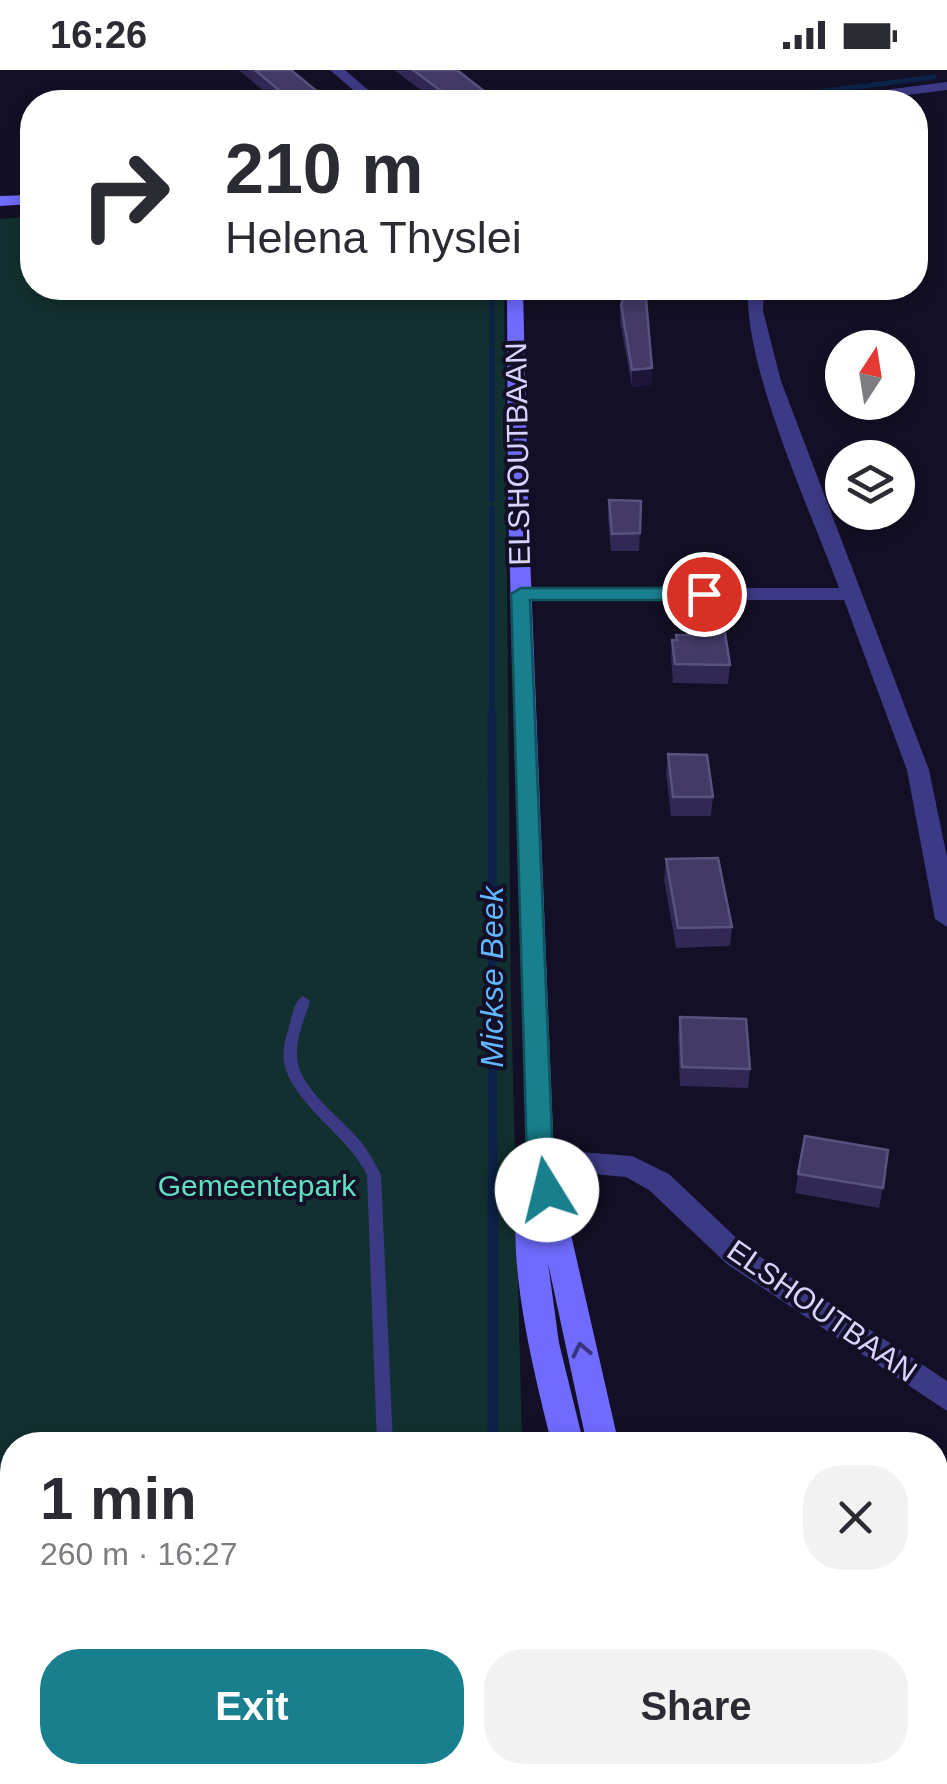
<!DOCTYPE html>
<html lang="en">
<head>
<meta charset="utf-8">
<style>
	:root { --surface:#fff; --page:#f2f2f3; --text:#2b2b33; --muted:#7c7c81; --accent:#187f8f }
	body { margin:0; font-family:Arial,sans-serif; background:var(--page); color:var(--text); height:100vh; display:flex; flex-direction:column; font-size:38px; white-space:nowrap }
	* { box-sizing:border-box; margin:0 }
	p { font-size:32px; color:var(--muted) }
	.icon { flex:none; width:55px; height:55px; fill:none; stroke:currentColor; stroke-width:2; stroke-linecap:round; stroke-linejoin:round }
	.map { position:relative; flex:1; overflow:hidden }
	.drawer { position:absolute; left:0px; top:1362px; width:948px; height:352px; display:flex; flex-direction:column; background:var(--surface); border-radius:40px 40px 0 0; box-shadow:0 5px 15px #0003 }
	.drawer>* { flex:none }
	.hud { position:absolute; left:20px; top:20px; width:908px; height:210px; border-radius:40px; box-shadow:0 5px 15px #0003; background:#fff; color:var(--text); overflow:hidden }
	.needle { width:65px; rotate:12deg }
	.fabs { position:absolute; left:825px; top:260px; display:grid; gap:20px }
	.fabs a { display:grid; place-items:center; width:90px; height:90px; border-radius:50%; background:var(--surface); box-shadow:0 5px 15px #0003; font-size:50px }
	.pin { position:absolute; display:grid; place-items:center; width:85px; height:85px; color:#fff; margin:-42px; border:5px solid #fff; border-radius:50%; box-shadow:0 2px 10px #0007 }
	.me { position:absolute; width:110px; margin:-55px; rotate:351deg; stroke-linejoin:round; filter:drop-shadow(0 0 8px #0008) }
	.turn { display:flex; align-items:center; gap:35px; height:210px; padding:0 40px; font-size:45px }
	.turn .icon { width:130px; height:130px; stroke-width:2.5 }
	.turn b { display:block; font-size:70px; line-height:85px }
	.round { display:grid; place-items:center; flex:none; width:105px; height:105px; border-radius:40px; background:var(--page) }
	.head { display:flex; align-items:center; justify-content:space-between; height:170px; padding:0 40px }
	h1 { font-size:60px; font-weight:700; line-height:75px }
	.cta { display:flex; gap:20px; margin-top:auto; padding:20px 40px }
	.cta a { flex:1; height:115px; border-radius:40px; background:var(--accent); color:#fff; font-size:40px; font-weight:700; line-height:115px; text-align:center }
	.cta a+a { background:var(--page); color:var(--text) }
	.status { display:flex; justify-content:space-between; align-items:center; height:70px; padding:0 50px; background:var(--surface); direction:ltr }
	.status svg { height:28px; fill:currentColor }
	.map>svg:first-child { display:block }
	.green { fill:#12302f }
	.lines { fill:none; stroke-linecap:round; stroke-linejoin:round }
	.stream-far3 { stroke:#0c2248; stroke-width:5 }
	.stream-far2 { stroke:#0c2248; stroke-width:6 }
	.stream-far1 { stroke:#0c2248; stroke-width:9 }
	.stream { stroke:#0c2248; stroke-width:11 }
	.service { fill:#3d3a85; fill-rule:evenodd }
	.minor { fill:#3d3a85; fill-rule:evenodd }
	.tertiary { fill:#3d3a85; fill-rule:evenodd }
	.secondary { fill:#6f6bff; fill-rule:evenodd }
	.wall { fill:#312854 }
	.shaded-wall { fill:#1d163a }
	.building { fill:#433a66; stroke:#5a527e; stroke-width:2.5 }
	.oneway { stroke:#38347d }
	.route { fill:#187f8f; stroke:#10535d; stroke-width:2.5 }
	.labels { text-anchor:middle; stroke-width:8; stroke-linejoin:round; paint-order:stroke }
	.street-label { font-size:30px; fill:#d9d4ff; stroke:#130f26 }
	.park-label { font-size:30px; fill:#5fe0c0; stroke:#130f26 }
	.water-label { font-size:32px; font-style:italic; fill:#62b6ff; stroke:#130f26 }
</style>
</head>
<body>
<div class="status"><b>16:26</b><svg viewBox="0 0 49 12"><path d="M0 12V9h3v3zM5 12V6h3v6zM10 12V3h3v9zM15 12V0h3v12zM26 1h20v11H26zM47 4h2v5h-2z"/></svg></div>
<div class="map">
<svg width="947" height="1714" viewBox="0 0 947 1714">
	<rect width="100%" height="100%" fill="#130f26"/>
	<path class="green" d="M32 147V218H504L511 927 522 1375H12V1702H524V1714H0V149Z"/>
	<g class="lines">
		<g class="stream-far3">
			<path d="M740 32 934 7"/>
			<path d="M492 218V282"/>
		</g>
		<g class="stream-far2">
			<path d="M492 280V429"/>
			<path d="M492 438V645"/>
		</g>
		<path class="stream-far1" d="M492 643 493 1113"/>
		<g class="stream">
			<path d="M493 1110V1375"/>
			<path d="M935 1692 947 1698"/>
			<path d="M495 1714 497 1702"/>
		</g>
		<g class="service">
			<path d="M303 926 310 931C305 948 296 967 297 985 297 1018 341 1047 361 1072 369 1082 375 1093 381 1105L393 1375H377L367 1105C348 1066 299 1038 286 1000 280 984 286 968 290 953 293 942 294 932 303 926Z"/>
			<path d="M0 1576 12 1577V1593L0 1592Z"/>
			<path d="M535 1702H553L552 1714H534Z"/>
			<path d="M638 1702H656L661 1714H643Z"/>
		</g>
		<g class="minor">
			<path d="M330 0H345L382 32H367Z"/>
			<path d="M748 218H764L763 241 781 311 929 700 947 787V857L935 849 907 700 844 530H521L511 524 521 518H839C810 439 744 298 748 218Z"/>
			<path d="M540 1079 632 1086 669 1104 747 1178 947 1311V1341L727 1194 649 1120 626 1107 530 1098 526 1090 530 1082Z"/>
		</g>
		<path class="tertiary" d="M947 12V20L851 32H816L823 28Z"/>
		<g class="secondary">
			<path d="M0 126 32 125V134L0 136Z"/>
			<path d="M507 218H523L528 435 554 1090 619 1375H587L548 1193 559 1273 584 1375H552C535 1306 496 1160 527 1094L508 435Z"/>
			<path d="M651 1702H688L692 1714H656Z"/>
			<path d="M695 1702H732L736 1714H700Z"/>
		</g>
	</g>
	<g class="wall">
		<path d="M239 0H291L330 32H277Z"/>
		<path d="M394 0H457L498 32H437Z"/>
		<path d="M614 218H645L652 298 651 315 632 317 620 251 621 235 625 224H615Z"/>
		<path d="M609 430 640 463 639 481H611L608 448Z"/>
		<path d="M698 550 730 595 728 614 673 613 671 588 672 570H676V565H696Z"/>
		<path d="M668 684 713 727 711 746H671L666 703Z"/>
		<path d="M666 789 732 857 730 876 676 878 664 809Z"/>
		<path d="M680 947 750 999 748 1018 680 1016 678 967Z"/>
		<path d="M805 1066 883 1118 879 1138 795 1123Z"/>
	</g>
	<g class="shaded-wall">
		<path d="M652 298 651 315 632 317V300Z"/>
		<path d="M46 1702H64L61 1714H43Z"/>
	</g>
	<g class="building">
		<path d="M255 0H291L330 32H293Z"/>
		<path d="M413 0H457L498 32H456Z"/>
		<path d="M627 218H645L652 298 632 300 621 235Z"/>
		<path d="M609 430 641 431 640 463 612 464Z"/>
		<path d="M698 550H723L730 595 675 594 672 570H677L676 565H699Z"/>
		<path d="M668 684 707 685 713 727H673Z"/>
		<path d="M718 788 732 857 678 858 666 789Z"/>
		<path d="M680 947 746 949 750 999 682 997Z"/>
		<path d="M805 1066 888 1080 883 1118 798 1104Z"/>
		<path d="M0 1611 12 1612V1702H46L43 1714H0Z"/>
	</g>
	<defs><path id="oneway-chevron" d="M-2-3.5L2.5 0L-2 3.5" fill="none" stroke-width="1.6" stroke-linecap="round" stroke-linejoin="round" transform="scale(2.5)"/></defs>
	<use class="oneway" href="#oneway-chevron" transform="translate(581 1280) rotate(-102)"/>
	<path class="route" d="M521 518H704L713 524 704 530H530L553 1090 560 1120 556 1127H538L527 1090 511 524Z"/>
	<g class="labels">
		<g class="street-label">
			<text transform="translate(518 384) rotate(-91)" y="10">ELSHOUTBAAN</text>
			<text transform="translate(822 1241) rotate(35)" y="10">ELSHOUTBAAN</text>
		</g>
		<g class="park-label">
			<text x="257" y="1126">Gemeentepark</text>
		</g>
		<g class="water-label">
			<text transform="translate(492 907) rotate(-90)" y="11">Mickse Beek</text>
		</g>
	</g>
</svg>
<div class="fabs">
<a><svg class="needle" viewBox="-14 -14 28 28"><path d="M0-13l5 13h-10z" fill="#e53935"/><path d="M0 13l5-13h-10z" fill="#7c7c81"/></svg></a>
<a><svg class="icon" aria-label="layers" viewBox="0 0 24 24"><path d="M12 4l9 5-9 5-9-5zM3 14l9 5 9-5"/></svg></a>
</div>
<div class="pin" style="left:704px;top:524px;background:#d93025"><svg class="icon" aria-label="arrive" viewBox="0 0 24 24"><path d="M6 21V4h12l-3 4 3 4H6"/></svg></div>
<svg class="me" style="left:547px;top:1120px" viewBox="-20 -20 40 40"><circle r="19" fill="#fff"/><path d="M0-13L10 11 0 6-10 11z" fill="#187f8f"/></svg>
<div class="hud">
<div class="turn"><svg class="icon" aria-label="right" viewBox="0 0 24 24"><path d="M7 20v-9h11M14 6l5 5-5 5"/></svg><div><b>210 m</b>Helena Thyslei</div></div>
</div>
<section class="drawer">
<div class="head"><div><h1>1 min</h1><p>260 m · 16:27</p></div><a class="round"><svg class="icon" aria-label="close" viewBox="0 0 24 24"><path d="M6 6l12 12M18 6L6 18"/></svg></a></div>
<div class="cta"><a>Exit</a><a>Share</a></div>
</section>
</div>
</body>
</html>
